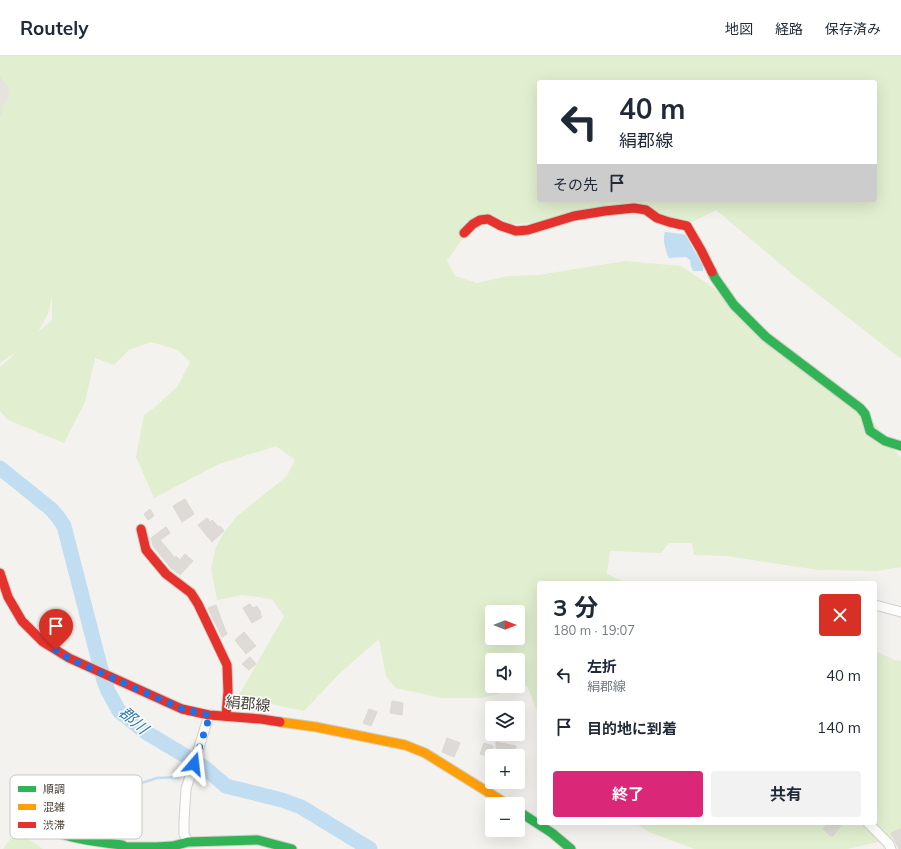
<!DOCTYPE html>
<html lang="ja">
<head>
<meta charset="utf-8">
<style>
	:root { --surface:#fff; --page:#f2f2f3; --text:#1f2937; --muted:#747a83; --line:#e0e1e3; --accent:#db2777 }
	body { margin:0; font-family:Mulish,"Noto Sans JP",sans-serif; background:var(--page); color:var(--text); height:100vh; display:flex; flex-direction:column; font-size:15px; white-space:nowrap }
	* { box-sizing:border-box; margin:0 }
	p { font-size:13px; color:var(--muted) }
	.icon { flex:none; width:22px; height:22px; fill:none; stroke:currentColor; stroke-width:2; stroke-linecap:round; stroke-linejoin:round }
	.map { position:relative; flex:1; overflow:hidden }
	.side { position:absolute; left:537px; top:525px; width:340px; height:244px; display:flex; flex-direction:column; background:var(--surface); border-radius:4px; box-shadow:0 4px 16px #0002 }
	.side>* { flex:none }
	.hud { position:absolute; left:537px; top:24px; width:340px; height:122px; border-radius:4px; box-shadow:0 4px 16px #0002; background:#fff; color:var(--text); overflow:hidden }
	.needle { width:26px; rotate:90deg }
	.fabs { position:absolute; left:485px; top:549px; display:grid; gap:8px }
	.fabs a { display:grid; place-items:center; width:40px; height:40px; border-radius:4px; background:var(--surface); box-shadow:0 4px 16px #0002; font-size:20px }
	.pin { position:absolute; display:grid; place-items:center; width:34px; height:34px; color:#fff; margin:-41px -17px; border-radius:50% 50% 50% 0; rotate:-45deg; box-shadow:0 0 4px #0007 }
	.pin .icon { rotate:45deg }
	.me { position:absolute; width:44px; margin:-22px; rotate:17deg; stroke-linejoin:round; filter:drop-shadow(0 0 3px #0008) }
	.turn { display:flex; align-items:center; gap:14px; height:84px; padding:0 16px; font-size:18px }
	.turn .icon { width:52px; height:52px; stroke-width:2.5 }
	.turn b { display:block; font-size:28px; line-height:34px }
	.then { display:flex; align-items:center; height:38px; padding:0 16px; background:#0003; gap:8px; font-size:15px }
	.round { display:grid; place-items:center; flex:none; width:42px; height:42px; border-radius:4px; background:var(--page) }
	.overview { display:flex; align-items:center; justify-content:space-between; height:68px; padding:0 16px }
	h1 { font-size:24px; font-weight:700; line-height:30px }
	.primary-button { display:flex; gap:8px; margin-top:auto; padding:8px 16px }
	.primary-button a { flex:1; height:46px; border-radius:4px; background:var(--accent); color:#fff; font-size:16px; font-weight:700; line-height:46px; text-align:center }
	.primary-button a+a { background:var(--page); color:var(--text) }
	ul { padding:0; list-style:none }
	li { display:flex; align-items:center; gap:12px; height:52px; padding:0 16px }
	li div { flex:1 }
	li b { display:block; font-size:15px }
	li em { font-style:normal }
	header { display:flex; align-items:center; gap:24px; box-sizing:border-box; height:56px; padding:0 20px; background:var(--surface); border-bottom:1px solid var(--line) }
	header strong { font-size:19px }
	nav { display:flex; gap:22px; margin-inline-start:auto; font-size:14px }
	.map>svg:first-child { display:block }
	.green { fill:#e1eecf; fill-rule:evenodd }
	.parking { fill:#e6e3df }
	.water { fill:#c0ddf1 }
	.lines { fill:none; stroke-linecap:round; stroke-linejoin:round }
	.stream { stroke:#c0ddf1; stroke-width:2.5 }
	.river { stroke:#c0ddf1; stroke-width:15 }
	.building { fill:#dedbd6; stroke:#dcd9d4 }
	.street-casing { stroke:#d2d0cb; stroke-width:11 }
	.fast-casing { stroke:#d3cfc5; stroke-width:11 }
	.slow-casing { stroke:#d3cfc5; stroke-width:11 }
	.jam-casing { stroke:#d3cfc5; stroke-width:11 }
	.street { stroke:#fdfdfc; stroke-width:9 }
	.fast { stroke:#30b455; stroke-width:9 }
	.slow { stroke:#ff9f0a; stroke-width:9 }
	.jam { stroke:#e5322d; stroke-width:9 }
	.route { stroke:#1a73e8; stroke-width:7; stroke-dasharray:0 12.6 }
	.labels { text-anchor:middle; stroke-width:3; stroke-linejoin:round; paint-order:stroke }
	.street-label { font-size:15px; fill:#4b4439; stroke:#fff }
	.water-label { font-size:16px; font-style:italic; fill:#2e7ab2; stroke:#fff }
	.key { fill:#fff; stroke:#c9c7c4; stroke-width:1 }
	.key-label { font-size:11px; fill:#4b4439 }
</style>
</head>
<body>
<header>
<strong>Routely</strong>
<nav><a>地図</a><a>経路</a><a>保存済み</a></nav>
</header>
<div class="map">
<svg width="901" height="793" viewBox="0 0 901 793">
	<rect width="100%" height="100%" fill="#f4f2ee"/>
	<g class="green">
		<path d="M0 0H901V303L796 221 716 154 692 166 666 162 648 150 536 167 512 168 487 158 465 180 447 204 455 220 477 227 508 220 538 219 625 205 681 210 714 232 778 297 860 348 901 402V511L876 515 818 514 727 500 694 499 692 487H669L661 497 610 495 607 518 627 527H539V660L527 630 482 642H441L396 632 386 621 379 583 340 617 304 655 238 641 284 560 272 543 242 539 217 544 211 512 216 491 225 475 237 460 287 420 295 404 276 390 219 408 154 442 136 401 144 359 154 352 177 331 190 306 178 294 151 286 129 294 114 309 95 302 85 346 64 387 8 364 0 355V311L18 295 0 307ZM539 26H875V144H539ZM52 241V264L38 276 48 258ZM492 556H518V582H492ZM492 604H518V630H492Z"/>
		<path d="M875 595 895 604 901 605V781L847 793H694L649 776 635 767H875Z"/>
		<path d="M16 775 43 793H3Z"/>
	</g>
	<path class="parking" d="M0 21 8 30 9 35 8 42 7 46 1 50 2 59H0Z"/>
	<path class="water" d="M665 176 683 178 686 180 703 210V215H693L691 210 690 204 686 201 669 202C666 196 662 183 665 176Z"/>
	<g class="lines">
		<g class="stream">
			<path d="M212 721H214"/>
			<path d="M41 735 132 730 157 722 178 721"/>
		</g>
		<path class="river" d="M0 412 51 453 58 461 64 470 104 625 108 635 119 655 147 677 204 711 226 730 282 744 301 751 370 793"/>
	</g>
	<g class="building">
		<path d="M185 443 194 458 182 466 173 450Z"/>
		<path d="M150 453 154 460 148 464 144 458Z"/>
		<path d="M207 462 210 466 212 464 219 471 220 470 224 475 212 486 198 469Z"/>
		<path d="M166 471 170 477 160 484 175 502 176 500 180 504 185 498 193 505 180 519 171 512 153 490 151 482Z"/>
		<path d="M250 548 253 552 257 550 261 557 260 558 262 561 252 567 243 552Z"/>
		<path d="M216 549 220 560V561L227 578 222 581 208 552Z"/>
		<path d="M244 576 256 590 246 598 235 584Z"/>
		<path d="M250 601 256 608 249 614 242 608Z"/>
		<path d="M392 645 403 647 402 659 390 657Z"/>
		<path d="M369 653 377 656 371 670 363 667Z"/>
		<path d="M447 682 460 687 454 701 442 696Z"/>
		<path d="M496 686 516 690 514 700 496 692Z"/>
		<path d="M484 687 493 690 489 701 480 698Z"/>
		<path d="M828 767H843L832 781 823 773Z"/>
		<path d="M901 773V793H899L891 777Z"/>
	</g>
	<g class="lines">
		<g class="street-casing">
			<g id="street">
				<path d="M875 549 901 556"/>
				<path d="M868 767 889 788 891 793"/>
				<path d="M188 786 184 778V765L186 733 209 659"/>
			</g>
		</g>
		<g class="fast-casing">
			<g id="fast">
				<path d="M712 216 715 222 734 249 766 281 860 352 865 358 870 375 885 385 901 390"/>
				<path d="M518 755 552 777 571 793"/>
				<path d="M25 764C56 780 88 785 122 789L126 791H157L173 790 188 786 258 784 292 793"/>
			</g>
		</g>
		<g class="slow-casing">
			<path id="slow" d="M280 666 316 671 405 689 425 697 507 748"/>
		</g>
		<g class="jam-casing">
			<g id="jam">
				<path d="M464 177 473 168 480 164 488 163 501 170 516 175 528 174 574 160 605 155 634 152 646 154 657 162 669 166 687 170 701 194 712 216"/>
				<path d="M141 473 146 494 166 518 191 537 198 548 227 609 228 635 226 660"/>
				<path d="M0 517 8 541 22 565 43 586 69 602 182 653 209 659 261 663 280 666"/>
			</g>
		</g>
		<use href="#street" class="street"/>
		<use href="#fast" class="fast"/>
		<use href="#slow" class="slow"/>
		<use href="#jam" class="jam"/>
	</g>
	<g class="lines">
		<path class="route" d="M56 594 68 602 182 653 210 659 194 708"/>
	</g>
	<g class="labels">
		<g class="street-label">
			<text transform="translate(248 648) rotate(5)" y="5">絹郡線</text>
		</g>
		<g class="water-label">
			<text transform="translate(134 664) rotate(41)" y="6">郡川</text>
		</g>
	</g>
	<rect x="10" y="719" width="132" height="64" rx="6" class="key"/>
	<rect x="18" y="730" width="18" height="6" fill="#30b455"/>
	<rect x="18" y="748" width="18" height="6" fill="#ff9f0a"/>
	<rect x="18" y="766" width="18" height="6" fill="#e5322d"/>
	<g class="key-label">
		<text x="43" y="737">順調</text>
		<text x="43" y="755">混雑</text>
		<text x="43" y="773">渋滞</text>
	</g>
</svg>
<div class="fabs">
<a><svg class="needle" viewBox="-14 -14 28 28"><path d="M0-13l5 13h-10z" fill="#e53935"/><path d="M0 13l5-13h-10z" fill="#747a83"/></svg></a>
<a><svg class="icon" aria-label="sound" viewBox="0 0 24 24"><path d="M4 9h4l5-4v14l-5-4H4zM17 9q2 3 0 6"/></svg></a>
<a><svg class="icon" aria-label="layers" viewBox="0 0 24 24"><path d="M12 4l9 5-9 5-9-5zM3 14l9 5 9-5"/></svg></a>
<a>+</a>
<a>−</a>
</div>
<div class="pin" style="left:56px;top:594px;background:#d93025"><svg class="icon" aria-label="arrive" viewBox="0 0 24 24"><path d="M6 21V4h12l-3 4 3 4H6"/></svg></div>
<svg class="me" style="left:194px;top:708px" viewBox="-20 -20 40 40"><path d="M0-17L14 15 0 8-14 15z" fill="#1a73e8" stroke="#fff" stroke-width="4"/></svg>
<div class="hud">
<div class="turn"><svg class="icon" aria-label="left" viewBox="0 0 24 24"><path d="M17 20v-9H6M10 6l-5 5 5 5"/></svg><div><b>40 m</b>絹郡線</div></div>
<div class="then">その先<svg class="icon" aria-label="arrive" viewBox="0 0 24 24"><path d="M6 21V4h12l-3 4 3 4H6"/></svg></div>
</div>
<section class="side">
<div class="overview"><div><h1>3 分</h1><p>180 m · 19:07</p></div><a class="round" style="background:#d93025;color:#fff"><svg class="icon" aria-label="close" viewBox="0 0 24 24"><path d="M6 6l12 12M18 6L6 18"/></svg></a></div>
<ul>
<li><svg class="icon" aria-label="left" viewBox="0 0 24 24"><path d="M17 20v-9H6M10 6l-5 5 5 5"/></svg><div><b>左折</b><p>絹郡線</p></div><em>40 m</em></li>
<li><svg class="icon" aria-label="arrive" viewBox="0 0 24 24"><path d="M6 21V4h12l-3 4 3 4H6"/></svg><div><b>目的地に到着</b></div><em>140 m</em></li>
</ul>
<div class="primary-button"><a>終了</a><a>共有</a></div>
</section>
</div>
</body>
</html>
